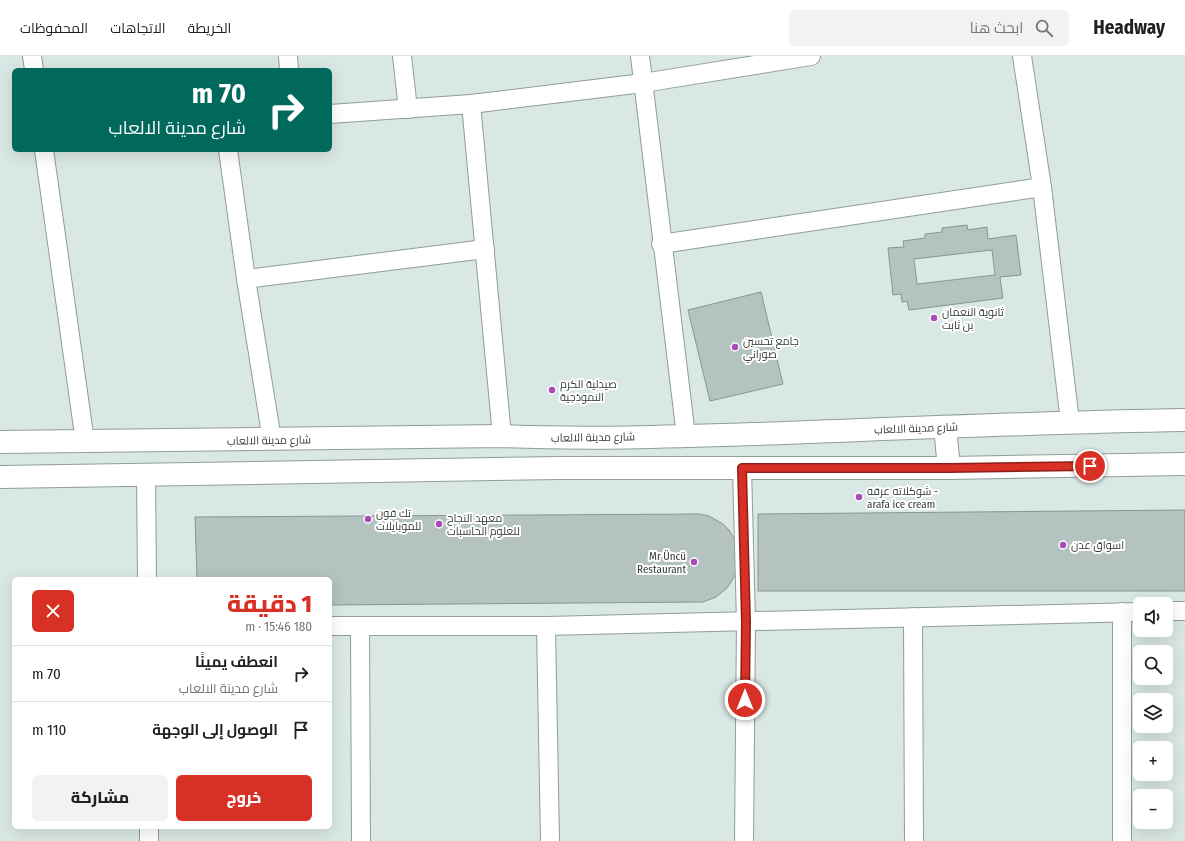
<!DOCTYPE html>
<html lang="ar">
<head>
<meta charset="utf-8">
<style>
	:root { --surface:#fff; --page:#f2f2f2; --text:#202124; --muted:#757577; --line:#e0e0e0; --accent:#d93025 }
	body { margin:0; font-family:"Fira Sans Condensed",Cairo,sans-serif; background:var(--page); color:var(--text); direction:rtl; height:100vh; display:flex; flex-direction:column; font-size:15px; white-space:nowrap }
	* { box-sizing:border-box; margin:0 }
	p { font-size:13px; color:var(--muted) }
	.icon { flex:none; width:22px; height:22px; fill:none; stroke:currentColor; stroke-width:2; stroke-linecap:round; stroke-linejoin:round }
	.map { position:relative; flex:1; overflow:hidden; direction:ltr }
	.panel { position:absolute; left:12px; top:521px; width:320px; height:252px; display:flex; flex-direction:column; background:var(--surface); border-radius:6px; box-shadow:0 4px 16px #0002; direction:rtl }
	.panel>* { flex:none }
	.top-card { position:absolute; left:12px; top:12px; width:320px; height:84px; border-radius:6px; box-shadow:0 4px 16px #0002; direction:rtl; background:#00695c; color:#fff; overflow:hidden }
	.tools { position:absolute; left:1133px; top:541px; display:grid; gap:8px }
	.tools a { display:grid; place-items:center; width:40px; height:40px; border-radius:6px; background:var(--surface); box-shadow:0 4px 16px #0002; font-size:20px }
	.pin { position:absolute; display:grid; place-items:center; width:34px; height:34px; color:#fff; margin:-17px; border:2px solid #fff; border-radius:50%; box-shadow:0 1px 4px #0007 }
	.me { position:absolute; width:44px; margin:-22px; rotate:0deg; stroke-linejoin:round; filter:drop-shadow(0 0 3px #0008) }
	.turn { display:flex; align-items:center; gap:14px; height:84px; padding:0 20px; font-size:18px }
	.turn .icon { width:52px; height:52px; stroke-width:2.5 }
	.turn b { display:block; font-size:28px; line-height:34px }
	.round { display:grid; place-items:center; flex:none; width:42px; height:42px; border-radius:6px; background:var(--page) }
	.headline { display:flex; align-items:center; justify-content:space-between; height:68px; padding:0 20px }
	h1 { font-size:24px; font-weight:800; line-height:30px; color:var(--accent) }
	.cta { display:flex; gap:8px; margin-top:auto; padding:8px 20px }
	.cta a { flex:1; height:46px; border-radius:6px; background:var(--accent); color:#fff; font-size:16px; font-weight:800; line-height:46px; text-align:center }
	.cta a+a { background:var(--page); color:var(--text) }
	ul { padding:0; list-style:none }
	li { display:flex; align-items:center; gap:12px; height:56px; padding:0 20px; border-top:1px solid var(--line) }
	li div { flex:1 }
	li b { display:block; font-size:15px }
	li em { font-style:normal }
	header { display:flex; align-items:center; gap:24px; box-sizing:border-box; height:56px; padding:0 20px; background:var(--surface); border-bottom:1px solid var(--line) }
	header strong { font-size:19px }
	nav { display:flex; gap:22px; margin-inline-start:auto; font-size:14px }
	.search { width:280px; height:36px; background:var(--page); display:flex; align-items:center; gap:10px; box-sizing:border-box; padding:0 14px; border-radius:6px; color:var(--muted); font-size:15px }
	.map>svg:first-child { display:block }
	.building { fill:#b4c2c0; stroke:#889593; fill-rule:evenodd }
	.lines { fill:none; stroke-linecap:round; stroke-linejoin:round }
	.street-casing { stroke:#8f9d9b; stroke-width:20 }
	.secondary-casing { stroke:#8f9d9b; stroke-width:24 }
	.street { stroke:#fff; stroke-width:18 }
	.secondary { stroke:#fff; stroke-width:22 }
	.route-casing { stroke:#8d1f18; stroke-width:10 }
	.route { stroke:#d93025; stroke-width:7 }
	.poi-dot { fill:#a74bb5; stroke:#fff; stroke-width:1.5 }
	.labels { text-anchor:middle; stroke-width:4; stroke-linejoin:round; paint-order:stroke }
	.poi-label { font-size:11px; fill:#343a39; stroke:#fff; text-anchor:start }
	.street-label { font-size:11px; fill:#343a39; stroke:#fff }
</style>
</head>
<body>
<header>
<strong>Headway</strong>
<div class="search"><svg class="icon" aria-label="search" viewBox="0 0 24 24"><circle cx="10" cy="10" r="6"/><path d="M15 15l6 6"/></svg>ابحث هنا</div>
<nav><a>الخريطة</a><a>الاتجاهات</a><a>المحفوظات</a></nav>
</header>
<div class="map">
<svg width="1185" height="785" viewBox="0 0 1185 785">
	<rect width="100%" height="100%" fill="#d9e7e5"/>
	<g class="building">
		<path d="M967 169 968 174 987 171 988 183 1016 179 1021 219 1000 221 1003 242 909 254 907 245 902 246 901 238 893 239 888 192 904 191 903 185 925 182V178L942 176V172ZM992 194 995 219 917 228 914 203Z"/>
		<path d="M761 236 783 328 710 345 688 254Z"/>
		<path d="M1185 454V535H758V458Z"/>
		<path d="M700 458 709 460 723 468 729 474 738 489 737 516 731 526 727 532 716 541 703 546 330 549V523H197L195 461Z"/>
	</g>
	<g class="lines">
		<g class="street-casing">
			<g id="street">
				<path d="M32 0 34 14"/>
				<path d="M288 0 289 14"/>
				<path d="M402 0 408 53"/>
				<path d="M640 0 686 380"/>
				<path d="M1022 0 1042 131 1070 366"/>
				<path d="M471 48 502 380"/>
				<path d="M330 58 471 48 643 27 811 0"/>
				<path d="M44 94 85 386"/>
				<path d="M228 94 246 223 272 384"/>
				<path d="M661 188 1042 131"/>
				<path d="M246 223 485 193"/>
				<path d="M742 412 746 566 744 785"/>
				<path d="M146 419 147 523"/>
				<path d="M1166 555H1185"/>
				<path d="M913 561 914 785"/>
				<path d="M330 570H546L1140 556"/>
				<path d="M546 570 550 785"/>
				<path d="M360 571 361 785"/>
				<path d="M149 771V785"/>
				<path d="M1122 785V556"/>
			</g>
		</g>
		<g class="secondary-casing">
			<g id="secondary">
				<path d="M945 371 949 412"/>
				<path d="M0 386 502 380C596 384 690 380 784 377 917 372 1051 366 1185 364"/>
				<path d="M0 421 560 412H949L1185 408"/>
			</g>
		</g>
		<use href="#street" class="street"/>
		<use href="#secondary" class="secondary"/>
	</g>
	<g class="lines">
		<g class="route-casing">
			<path id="route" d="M745 644 746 566 742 412H949L1090 410"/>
		</g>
		<use href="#route" class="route"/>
	</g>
	<g class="poi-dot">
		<circle cx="934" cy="262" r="4"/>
		<circle cx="735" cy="291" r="4"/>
		<circle cx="552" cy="334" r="4"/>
		<circle cx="859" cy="441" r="4"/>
		<circle cx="368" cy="463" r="4"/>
		<circle cx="439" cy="468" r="4"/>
		<circle cx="1063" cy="489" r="4"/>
		<circle cx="694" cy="506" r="4"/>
	</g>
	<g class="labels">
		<g class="poi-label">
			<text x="942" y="260">ثانوية النعمان<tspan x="942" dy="13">بن ثابت</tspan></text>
			<text x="743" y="289">جامع تحسين<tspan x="743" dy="13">صوراني</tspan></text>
			<text x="560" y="332">صيدلية الكرم<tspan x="560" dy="13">النموذجية</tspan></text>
			<text x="867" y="439">شوكلاته عرفه -<tspan x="867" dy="13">arafa ice cream</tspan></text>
			<text x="376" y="461">تك فون<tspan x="376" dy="13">للموبايلات</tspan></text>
			<text x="447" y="466">معهد النجاح<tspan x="447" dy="13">للعلوم الحاسبات</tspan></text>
			<text x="1071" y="493">اسواق عدن</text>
			<text x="686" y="504" text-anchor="end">Mr Üncü<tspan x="686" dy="13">Restaurant</tspan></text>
		</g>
		<g class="street-label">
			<text transform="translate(916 372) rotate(-2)" y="4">شارع مدينة الالعاب</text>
			<text transform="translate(593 381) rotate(-1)" y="4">شارع مدينة الالعاب</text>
			<text transform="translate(269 384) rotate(-1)" y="4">شارع مدينة الالعاب</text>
		</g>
	</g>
</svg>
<div class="tools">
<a><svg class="icon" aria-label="sound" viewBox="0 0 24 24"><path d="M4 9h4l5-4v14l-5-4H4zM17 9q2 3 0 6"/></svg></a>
<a><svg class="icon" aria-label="search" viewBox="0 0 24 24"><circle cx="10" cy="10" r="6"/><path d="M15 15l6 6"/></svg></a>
<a><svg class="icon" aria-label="layers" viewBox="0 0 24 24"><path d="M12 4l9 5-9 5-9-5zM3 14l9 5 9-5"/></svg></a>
<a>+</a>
<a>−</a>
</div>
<div class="pin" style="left:1090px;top:410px;background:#d93025"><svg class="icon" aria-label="arrive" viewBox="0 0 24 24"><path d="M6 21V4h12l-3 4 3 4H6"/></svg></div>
<svg class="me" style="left:745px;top:644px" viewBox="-20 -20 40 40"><circle r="17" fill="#d93025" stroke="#fff" stroke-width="3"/><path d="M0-11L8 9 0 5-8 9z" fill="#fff"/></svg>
<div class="top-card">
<div class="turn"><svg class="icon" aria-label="right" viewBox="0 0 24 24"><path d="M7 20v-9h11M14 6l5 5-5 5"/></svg><div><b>70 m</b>شارع مدينة الالعاب</div></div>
</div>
<section class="panel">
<div class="headline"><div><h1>1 دقيقة</h1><p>180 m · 15:46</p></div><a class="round" style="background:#d93025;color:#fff"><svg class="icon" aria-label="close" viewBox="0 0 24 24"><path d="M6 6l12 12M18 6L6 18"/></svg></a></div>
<ul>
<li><svg class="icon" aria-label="right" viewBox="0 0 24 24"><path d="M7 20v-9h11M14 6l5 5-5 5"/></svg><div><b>انعطف يمينًا</b><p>شارع مدينة الالعاب</p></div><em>70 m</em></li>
<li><svg class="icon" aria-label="arrive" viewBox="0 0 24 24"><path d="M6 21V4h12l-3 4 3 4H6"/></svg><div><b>الوصول إلى الوجهة</b></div><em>110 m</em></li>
</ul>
<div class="cta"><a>خروج</a><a>مشاركة</a></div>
</section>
</div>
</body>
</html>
